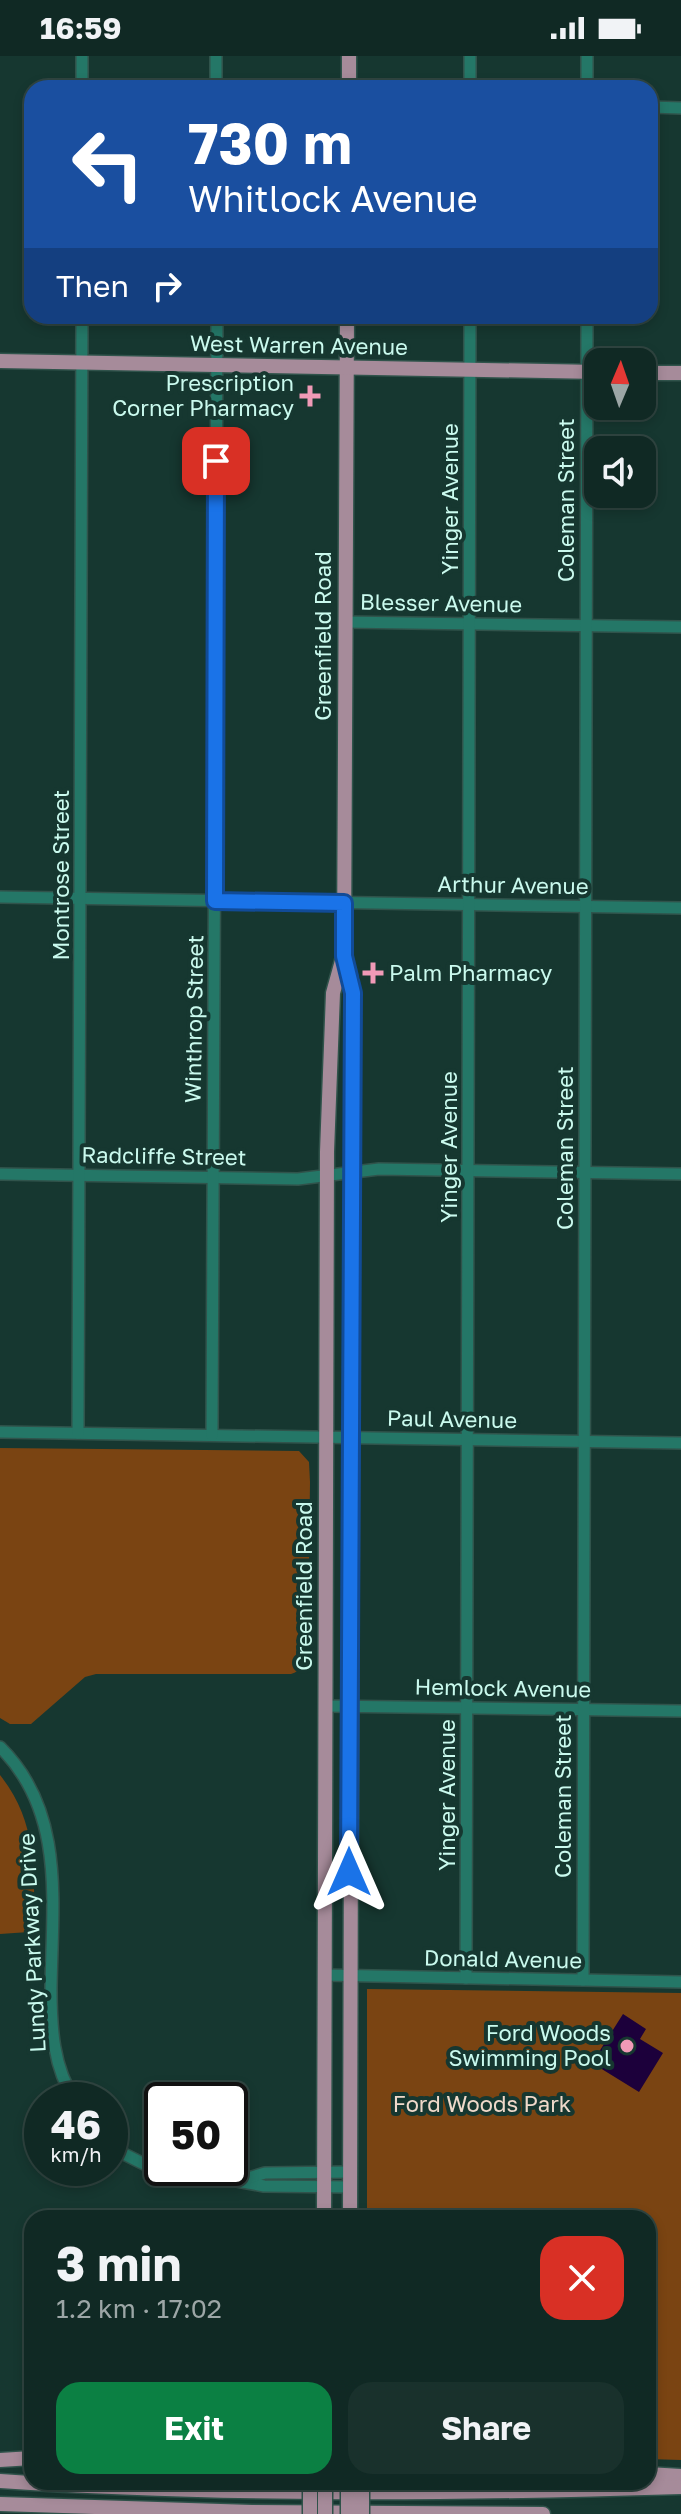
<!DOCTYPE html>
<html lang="en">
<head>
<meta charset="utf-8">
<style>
	:root { --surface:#102924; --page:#19312c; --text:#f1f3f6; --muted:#9ca6a6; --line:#304541; --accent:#0b8043 }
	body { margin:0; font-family:"Golos Text",sans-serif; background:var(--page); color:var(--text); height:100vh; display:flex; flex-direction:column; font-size:30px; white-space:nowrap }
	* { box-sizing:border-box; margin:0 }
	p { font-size:26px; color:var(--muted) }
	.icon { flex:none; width:44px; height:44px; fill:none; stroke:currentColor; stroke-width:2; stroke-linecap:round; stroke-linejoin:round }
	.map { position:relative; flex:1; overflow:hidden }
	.sheet { position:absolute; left:24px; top:2154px; width:632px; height:280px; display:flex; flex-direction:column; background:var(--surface); border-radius:24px; box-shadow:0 4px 12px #0003,0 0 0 2px var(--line) }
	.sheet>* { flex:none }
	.banner { position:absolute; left:24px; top:24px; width:634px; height:244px; border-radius:24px; box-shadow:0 4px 12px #0003,0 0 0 2px var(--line); background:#1a4fa0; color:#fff; overflow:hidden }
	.needle { width:52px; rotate:2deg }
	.fabs { position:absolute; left:584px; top:292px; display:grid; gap:16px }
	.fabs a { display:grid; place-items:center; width:72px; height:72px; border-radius:16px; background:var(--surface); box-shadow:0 4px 12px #0003,0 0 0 2px var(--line); font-size:40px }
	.speed { position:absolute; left:24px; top:2026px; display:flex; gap:16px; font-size:40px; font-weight:700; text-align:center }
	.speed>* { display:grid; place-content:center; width:104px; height:104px; border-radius:50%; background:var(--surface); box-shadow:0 4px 12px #0003,0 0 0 2px var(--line); line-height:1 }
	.speed small { font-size:20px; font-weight:400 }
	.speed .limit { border:4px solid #111; border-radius:12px; background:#fff; color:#111 }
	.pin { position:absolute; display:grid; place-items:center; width:68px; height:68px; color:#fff; margin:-34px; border-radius:16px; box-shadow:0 4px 12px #0006 }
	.me { position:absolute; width:88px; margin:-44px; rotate:0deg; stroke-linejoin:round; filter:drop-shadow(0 0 6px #0008) }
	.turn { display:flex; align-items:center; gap:28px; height:168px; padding:0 32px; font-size:36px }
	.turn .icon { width:104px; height:104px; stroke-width:2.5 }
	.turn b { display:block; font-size:56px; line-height:68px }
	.then { display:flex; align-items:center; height:76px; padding:0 32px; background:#0003; gap:16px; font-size:30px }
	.round { display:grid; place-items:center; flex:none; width:84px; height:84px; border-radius:24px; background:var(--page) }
	.summary { display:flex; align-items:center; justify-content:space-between; height:136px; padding:0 32px }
	h1 { font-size:48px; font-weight:700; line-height:60px }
	.action { display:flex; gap:16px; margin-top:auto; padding:16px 32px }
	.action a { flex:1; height:92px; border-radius:24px; background:var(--accent); color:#fff; font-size:32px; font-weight:700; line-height:92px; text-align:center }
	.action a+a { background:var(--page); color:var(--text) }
	.status { display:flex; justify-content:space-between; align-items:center; height:56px; padding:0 40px; background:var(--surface); direction:ltr }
	.status svg { height:22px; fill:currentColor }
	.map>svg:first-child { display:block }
	.green { fill:#7a4412 }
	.water { fill:#1c003b }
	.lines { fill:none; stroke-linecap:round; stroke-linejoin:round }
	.minor-casing { stroke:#30534b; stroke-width:14 }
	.major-casing { stroke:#30534b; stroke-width:17 }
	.minor { stroke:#247767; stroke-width:11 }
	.major { stroke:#a68b9a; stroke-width:14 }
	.major-bridge-casing { stroke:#30534b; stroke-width:17; stroke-linecap:butt }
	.major-bridge { stroke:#a68b9a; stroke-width:14 }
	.route-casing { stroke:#114b97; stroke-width:20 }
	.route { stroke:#1a73e8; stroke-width:14 }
	.poi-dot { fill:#f09ab7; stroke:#163730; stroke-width:3 }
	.labels { text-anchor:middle; stroke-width:8; stroke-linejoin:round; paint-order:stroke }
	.street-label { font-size:22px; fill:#cafaee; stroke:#163730 }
	.poi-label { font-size:22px; fill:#cafaee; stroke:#163730; text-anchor:end }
	.park-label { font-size:22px; fill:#efd9ca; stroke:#163730 }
</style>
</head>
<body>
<div class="status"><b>16:59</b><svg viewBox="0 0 49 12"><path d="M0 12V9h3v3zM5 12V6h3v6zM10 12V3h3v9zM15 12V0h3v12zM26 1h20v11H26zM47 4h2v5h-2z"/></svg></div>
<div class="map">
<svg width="681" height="2458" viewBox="0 0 681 2458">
	<rect width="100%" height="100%" fill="#163730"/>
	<g class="green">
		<path d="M0 1392 299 1395 309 1406 310 1426 308 1598C304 1607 301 1615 291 1618H96L85 1621 31 1668H10L0 1662Z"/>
		<path d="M0 1719C37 1766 33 1809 35 1866L29 1876 0 1878Z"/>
		<path d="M367 1933 681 1937V2404L648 2403V2162H367Z"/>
	</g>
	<path class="water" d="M623 1958 646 1973 640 1983 663 1997 639 2036 592 2007Z"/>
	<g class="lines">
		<g class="minor-casing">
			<g id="minor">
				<path d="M82 0V32"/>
				<path d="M216 0V32"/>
				<path d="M470 0V32"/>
				<path d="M587 32V0"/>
				<path d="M650 51 681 52"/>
				<path d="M344 566 681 571"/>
				<path d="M0 841 681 852"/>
				<path d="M0 1118 298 1123 379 1113 681 1118"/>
				<path d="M0 1376 681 1387"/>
				<path d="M78 1377 82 260"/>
				<path d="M212 1379 217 260"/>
				<path d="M325 1650 681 1655"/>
				<path d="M0 1691C66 1756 52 1847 51 1933 51 1971 53 2012 75 2044"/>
				<path d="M324 1919 681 1926"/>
				<path d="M466 1922 470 260"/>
				<path d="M583 1924 587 260"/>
				<path d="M110 2086 122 2097 158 2115 194 2123 237 2125 264 2130 350 2131"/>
				<path d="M242 2124 265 2117 350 2116"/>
			</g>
		</g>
		<g class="major-casing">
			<g id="major">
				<path d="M349 0V32"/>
				<path d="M347 260 344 900 353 937 350 2162"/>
				<path d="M0 305 598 316"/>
				<path d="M642 317H681"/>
				<path d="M324 2162 327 1096 333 937 343 901"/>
				<path d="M0 2404 32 2402"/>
				<path d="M648 2418 681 2420"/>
				<path d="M0 2425C227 2440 454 2438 681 2431"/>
				<path d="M0 2448 252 2456 543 2458"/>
			</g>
		</g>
		<use href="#minor" class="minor"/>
		<use href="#major" class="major"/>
		<g class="major-bridge-casing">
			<g id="major-bridge">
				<path d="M325 2426V2458"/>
				<path d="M310 2458V2426"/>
				<path d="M348 2458V2426"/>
				<path d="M362 2458V2426"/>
			</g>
		</g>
		<use href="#major-bridge" class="major-bridge"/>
	</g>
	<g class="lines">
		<g class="route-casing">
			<path id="route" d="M216 405 215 845 344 847V900L353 937 349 1816"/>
		</g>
		<use href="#route" class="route"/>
	</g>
	<g class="poi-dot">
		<path d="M306 328h8v8h8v8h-8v8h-8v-8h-8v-8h8z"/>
		<path d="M369 905h8v8h8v8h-8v8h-8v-8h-8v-8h8z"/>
		<circle cx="627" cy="1990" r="8"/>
	</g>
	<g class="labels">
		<g class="street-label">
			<text transform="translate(299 289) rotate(1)" y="8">West Warren Avenue</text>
			<text transform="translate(450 443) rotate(-90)" y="8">Yinger Avenue</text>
			<text transform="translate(566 444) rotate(-90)" y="8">Coleman Street</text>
			<text transform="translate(441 547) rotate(1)" y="8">Blesser Avenue</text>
			<text transform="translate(323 580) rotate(-90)" y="8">Greenfield Road</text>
			<text transform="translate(61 819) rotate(-90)" y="8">Montrose Street</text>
			<text transform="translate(513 829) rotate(1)" y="8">Arthur Avenue</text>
			<text transform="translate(194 963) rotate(-89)" y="8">Winthrop Street</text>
			<text transform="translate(449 1091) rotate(-90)" y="8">Yinger Avenue</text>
			<text transform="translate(565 1092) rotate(-90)" y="8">Coleman Street</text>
			<text transform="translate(164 1100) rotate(1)" y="8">Radcliffe Street</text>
			<text transform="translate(452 1363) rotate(1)" y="8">Paul Avenue</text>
			<text transform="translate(304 1530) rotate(-90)" y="8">Greenfield Road</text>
			<text transform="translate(503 1632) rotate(1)" y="8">Hemlock Avenue</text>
			<text transform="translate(447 1739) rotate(-90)" y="8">Yinger Avenue</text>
			<text transform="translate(563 1740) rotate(-90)" y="8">Coleman Street</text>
			<text transform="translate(32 1887) rotate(-93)" y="8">Lundy Parkway Drive</text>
			<text transform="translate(503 1903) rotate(1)" y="8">Donald Avenue</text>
		</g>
		<g class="poi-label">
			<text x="294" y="335">Prescription<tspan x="294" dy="25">Corner Pharmacy</tspan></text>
			<text x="389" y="925" text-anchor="start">Palm Pharmacy</text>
			<text x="611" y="1985">Ford Woods<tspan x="611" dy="25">Swimming Pool</tspan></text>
		</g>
		<g class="park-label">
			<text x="482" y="2056">Ford Woods Park</text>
		</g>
	</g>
</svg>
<div class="fabs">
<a><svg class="needle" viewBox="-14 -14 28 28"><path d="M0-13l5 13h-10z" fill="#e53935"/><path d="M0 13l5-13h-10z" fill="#9ca6a6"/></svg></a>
<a><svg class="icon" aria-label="sound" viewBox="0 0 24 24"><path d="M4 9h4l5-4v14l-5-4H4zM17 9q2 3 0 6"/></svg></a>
</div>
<div class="speed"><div>46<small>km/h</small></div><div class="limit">50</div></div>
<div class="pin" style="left:216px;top:405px;background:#d93025"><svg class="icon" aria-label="arrive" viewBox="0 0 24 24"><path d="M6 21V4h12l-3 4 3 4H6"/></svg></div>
<svg class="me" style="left:349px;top:1816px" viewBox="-20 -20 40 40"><path d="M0-17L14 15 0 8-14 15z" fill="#1a73e8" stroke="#fff" stroke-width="4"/></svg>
<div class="banner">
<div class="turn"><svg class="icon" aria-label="left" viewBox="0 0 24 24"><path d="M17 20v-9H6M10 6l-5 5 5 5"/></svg><div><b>730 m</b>Whitlock Avenue</div></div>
<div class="then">Then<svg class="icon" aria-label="right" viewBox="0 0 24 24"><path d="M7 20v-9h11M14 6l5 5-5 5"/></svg></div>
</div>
<section class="sheet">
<div class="summary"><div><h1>3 min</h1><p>1.2 km · 17:02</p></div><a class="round" style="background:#d93025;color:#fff"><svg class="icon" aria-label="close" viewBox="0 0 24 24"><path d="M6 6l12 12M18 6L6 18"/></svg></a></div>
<div class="action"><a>Exit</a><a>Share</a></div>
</section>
</div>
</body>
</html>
